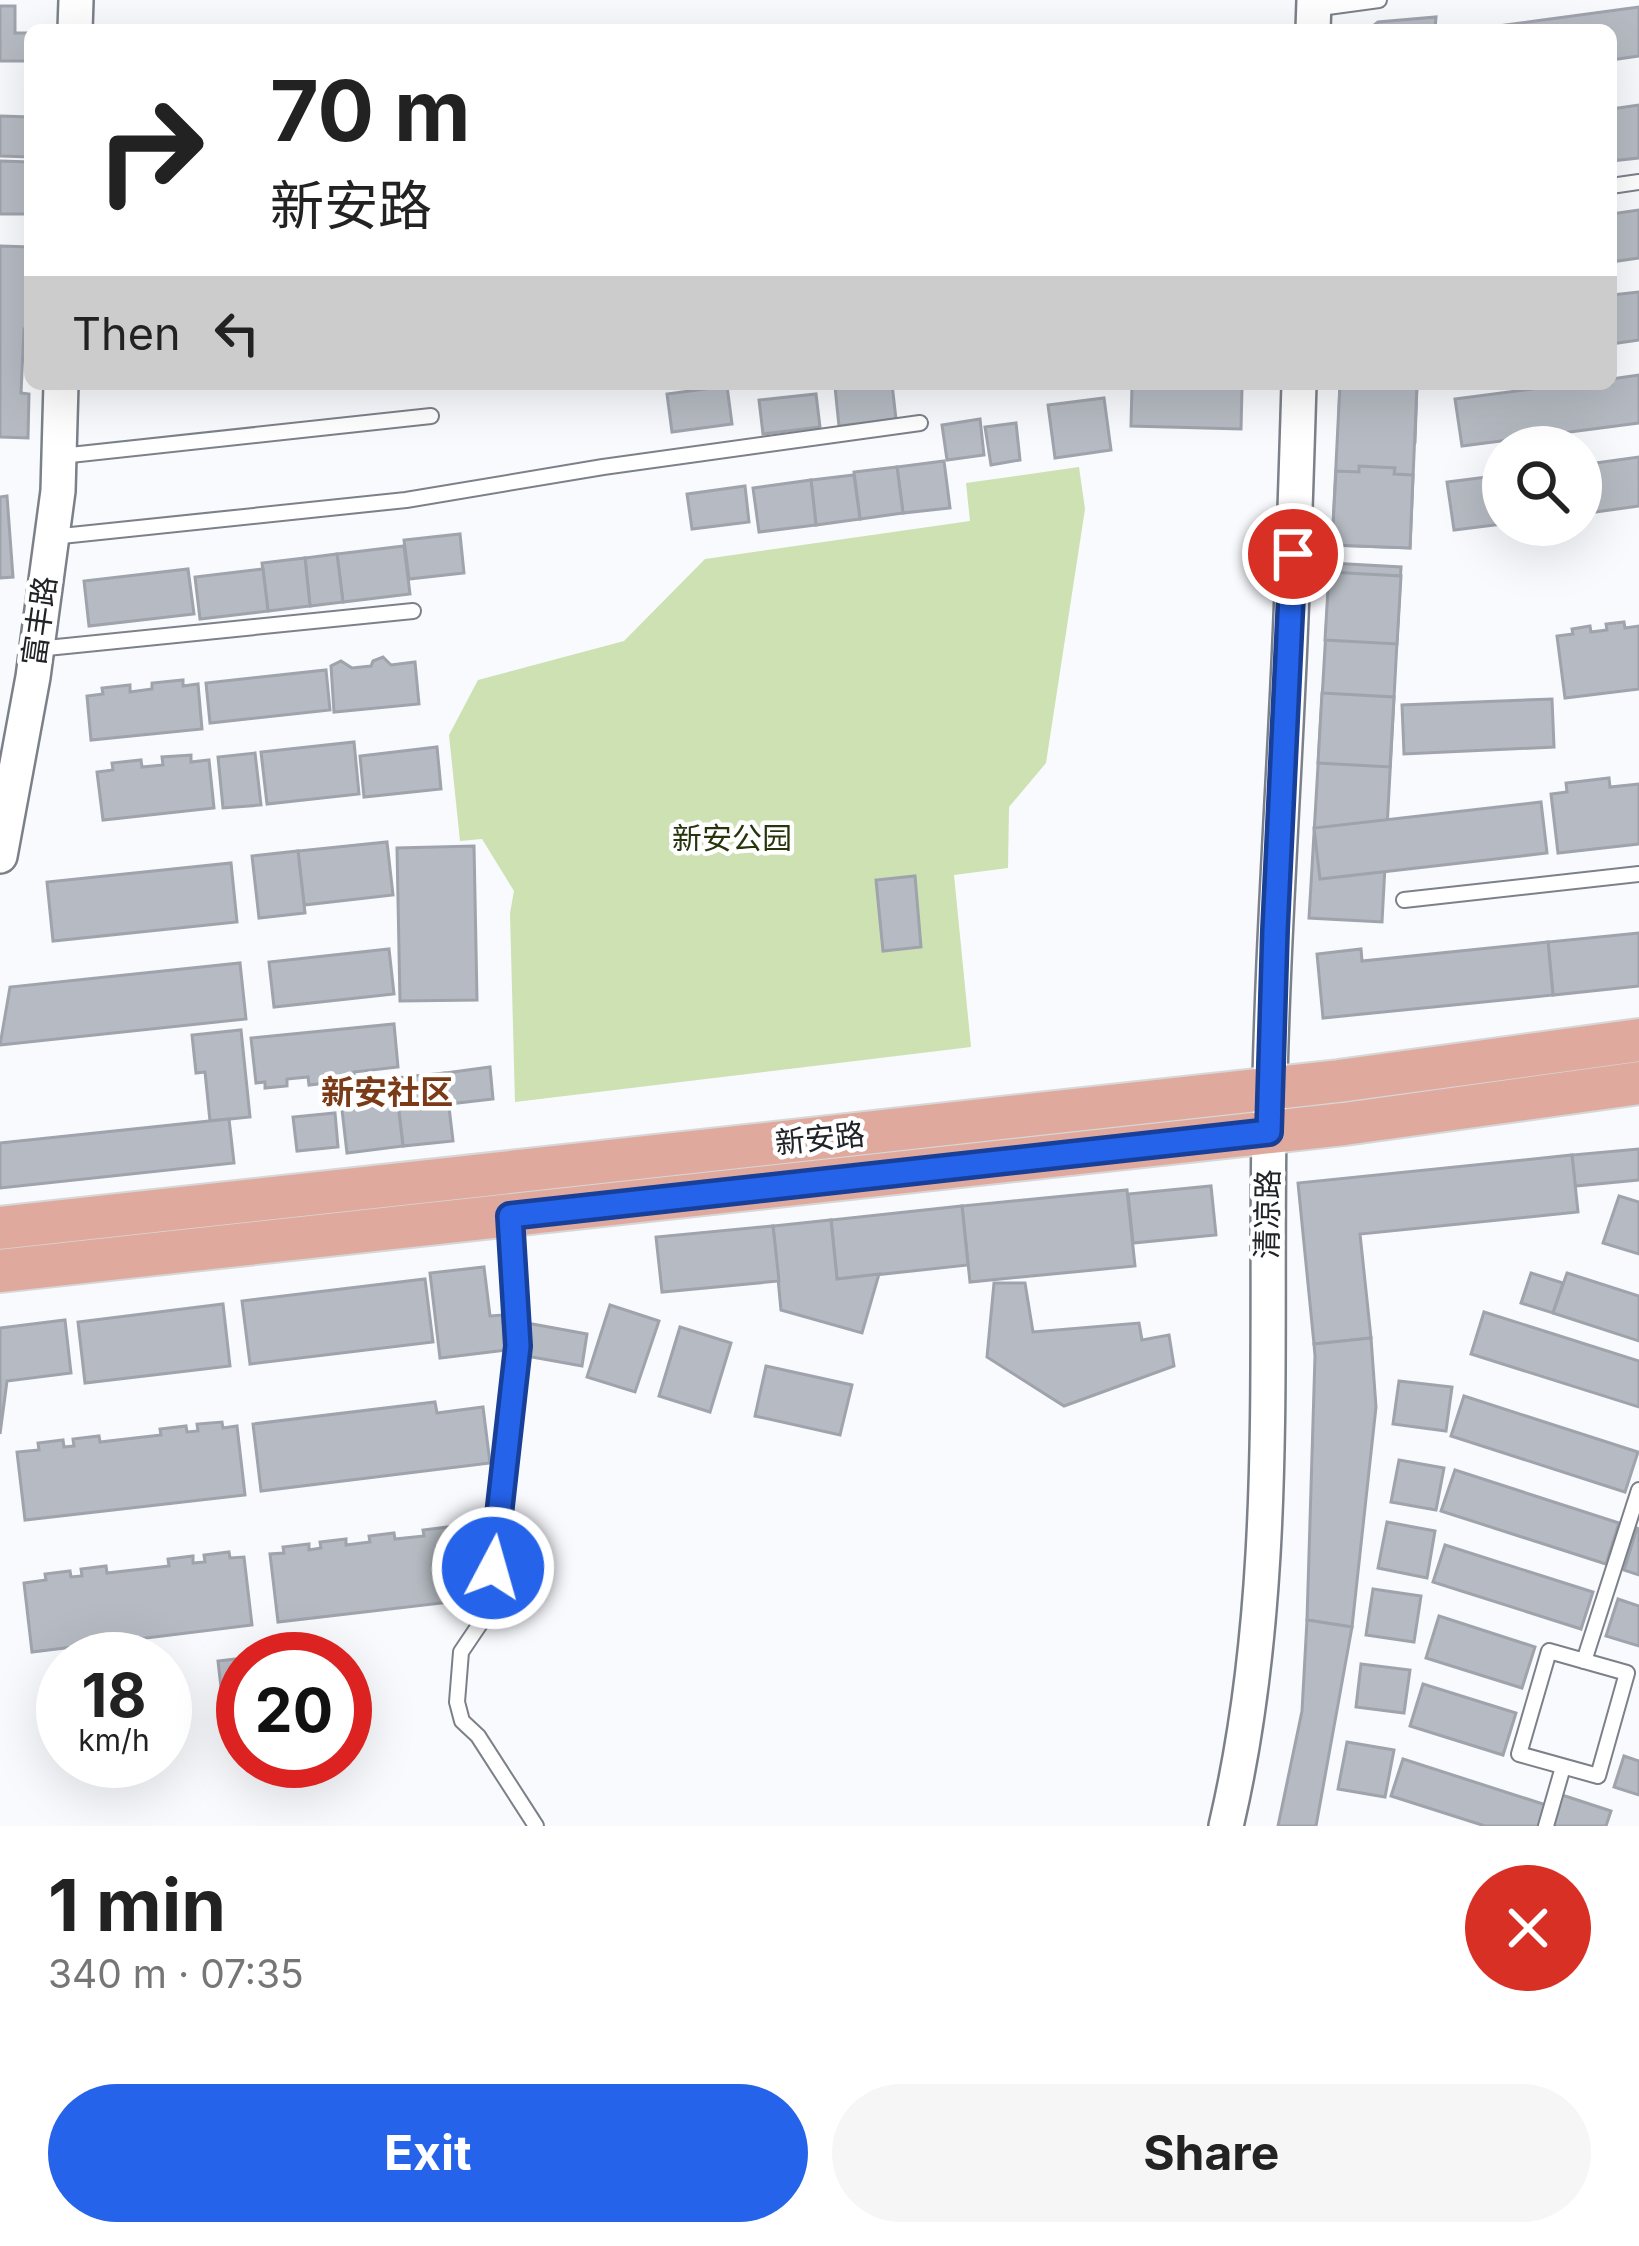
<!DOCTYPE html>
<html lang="en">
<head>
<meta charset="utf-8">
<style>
	:root { --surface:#fff; --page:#f6f6f6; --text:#222; --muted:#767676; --accent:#2563eb }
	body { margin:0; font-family:Inter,"Noto Sans SC",sans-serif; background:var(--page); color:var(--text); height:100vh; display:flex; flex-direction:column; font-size:45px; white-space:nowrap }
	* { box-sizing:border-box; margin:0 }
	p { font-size:39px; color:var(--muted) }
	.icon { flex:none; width:66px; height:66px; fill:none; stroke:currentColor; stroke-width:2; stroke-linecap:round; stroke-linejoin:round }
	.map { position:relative; height:1826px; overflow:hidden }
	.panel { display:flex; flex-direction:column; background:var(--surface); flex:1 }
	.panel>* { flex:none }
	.hud { position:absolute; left:24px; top:24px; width:1593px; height:366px; border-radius:18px; box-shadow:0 12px 48px #0002; background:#fff; color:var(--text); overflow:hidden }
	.buttons { position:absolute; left:1482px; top:426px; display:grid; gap:24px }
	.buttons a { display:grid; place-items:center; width:120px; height:120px; border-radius:50%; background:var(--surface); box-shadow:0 12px 48px #0002; font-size:60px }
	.speed { position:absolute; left:36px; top:1632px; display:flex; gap:24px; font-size:60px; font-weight:700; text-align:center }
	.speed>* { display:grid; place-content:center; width:156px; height:156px; border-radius:50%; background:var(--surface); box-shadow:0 12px 48px #0002; line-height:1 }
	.speed small { font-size:30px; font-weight:400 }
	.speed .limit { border:18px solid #d22; background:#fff; color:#111 }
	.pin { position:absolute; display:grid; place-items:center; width:102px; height:102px; color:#fff; margin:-51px; border:6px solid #fff; border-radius:50%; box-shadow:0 3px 12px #0007 }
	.me { position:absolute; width:132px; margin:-66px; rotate:6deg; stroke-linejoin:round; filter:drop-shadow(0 0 9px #0008) }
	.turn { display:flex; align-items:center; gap:42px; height:252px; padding:0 48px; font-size:54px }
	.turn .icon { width:156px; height:156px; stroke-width:2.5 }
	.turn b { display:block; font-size:84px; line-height:102px }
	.then { display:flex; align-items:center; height:114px; padding:0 48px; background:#0003; gap:24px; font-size:45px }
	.round { display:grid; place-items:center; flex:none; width:126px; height:126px; border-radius:63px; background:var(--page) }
	.headline { display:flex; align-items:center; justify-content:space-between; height:204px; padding:0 48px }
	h1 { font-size:72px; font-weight:700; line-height:90px }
	.cta { display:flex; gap:24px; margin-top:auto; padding:24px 48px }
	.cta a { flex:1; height:138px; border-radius:72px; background:var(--accent); color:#fff; font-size:48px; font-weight:700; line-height:138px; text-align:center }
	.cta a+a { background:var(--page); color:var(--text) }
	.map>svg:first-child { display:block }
	.green { fill:#cde1b2 }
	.building { fill:#b6bbc3; stroke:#9fa3ac; stroke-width:3 }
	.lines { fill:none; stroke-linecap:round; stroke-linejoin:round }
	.service-casing { stroke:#7c8189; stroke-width:18 }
	.tertiary-casing { stroke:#7c8189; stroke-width:38 }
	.primary-casing { stroke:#d7d7d8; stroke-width:46 }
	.service { stroke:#fff; stroke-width:14 }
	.tertiary { stroke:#fff; stroke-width:33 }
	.primary { stroke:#dfaa9d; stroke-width:42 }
	.route-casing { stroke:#184099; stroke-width:30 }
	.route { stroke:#2563eb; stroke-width:21 }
	.labels { text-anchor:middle; stroke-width:9; stroke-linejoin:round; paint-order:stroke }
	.street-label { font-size:30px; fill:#212326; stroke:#fff }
	.park-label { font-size:30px; fill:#27350d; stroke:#fff }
	.neighbourhood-label { font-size:33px; font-weight:bold; fill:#7b3b18; stroke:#fff }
</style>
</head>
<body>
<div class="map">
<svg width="1639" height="1826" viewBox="0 0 1639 1826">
	<rect width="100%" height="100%" fill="#f8fafe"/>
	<path class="green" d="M1079 467 1085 509 1046 763 1009 807 1008 868 954 875 971 1047 515 1102 510 913 514 891 482 839 460 841 449 735 478 680 624 641 705 559 970 521 966 483Z"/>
	<g class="building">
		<path d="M0 6H15V33H30V61H0Z"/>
		<path d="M1639 7V56L1611 60V30H1468Z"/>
		<path d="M1436 17 1435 30H1368L1378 22Z"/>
		<path d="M1639 105V158L1611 161V109Z"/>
		<path d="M0 116 30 117V157L0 156Z"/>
		<path d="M0 161 30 162V214H0Z"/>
		<path d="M1639 210V258L1611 262V214Z"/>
		<path d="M0 246 30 247V329H24L21 393 29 394 28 438 0 437Z"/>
		<path d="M1639 292V340L1611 344V295Z"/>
		<path d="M1639 375V423L1462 446 1455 399 1571 384H1611V379Z"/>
		<path d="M861 384H892L896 419 839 426 835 387Z"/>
		<path d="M1151 384 1242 388 1241 429 1131 426 1132 385Z"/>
		<path d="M1340 384H1417L1415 442 1338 439Z"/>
		<path d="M1340 384H1417L1410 548 1332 545Z"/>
		<path d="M727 386 732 424 672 432 667 394Z"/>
		<path d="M816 394 820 427 763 434 759 400Z"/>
		<path d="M1104 398 1111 450 1055 458 1048 405Z"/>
		<path d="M980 419 984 455 947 460 942 425Z"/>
		<path d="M1016 423 1020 460 991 465 985 427Z"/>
		<path d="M1639 457V506L1581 514V465Z"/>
		<path d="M944 461 950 508 903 513 897 467Z"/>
		<path d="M1359 466 1395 468 1394 474 1413 475 1410 548 1332 545 1336 471 1359 472Z"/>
		<path d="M897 467 903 513 860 519 854 472Z"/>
		<path d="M854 475 860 519 816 525 811 480Z"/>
		<path d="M1503 475V524L1454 530 1447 482Z"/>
		<path d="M811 480 816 525 759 532 753 488Z"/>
		<path d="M745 486 749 522 692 529 687 494Z"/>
		<path d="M7 496 13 577 0 578V497Z"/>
		<path d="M460 534 464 573 409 579 404 540Z"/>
		<path d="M404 546 410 594 343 602 337 554Z"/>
		<path d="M337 554 343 602 310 606 305 558Z"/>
		<path d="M305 558 310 606 268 611 262 563Z"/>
		<path d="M1330 563 1401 567 1382 922 1309 918Z"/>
		<path d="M188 569 194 614 89 626 84 581Z"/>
		<path d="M263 569 268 611 200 619 195 577Z"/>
		<path d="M1329 572 1401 576 1397 644 1325 640Z"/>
		<path d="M1624 622 1625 628 1639 626V689L1565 698 1557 636 1573 634 1572 629 1590 626 1591 632 1607 630 1606 624Z"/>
		<path d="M383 657 391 665 415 662 419 704 334 712 331 666 341 661 352 668 371 666 373 661Z"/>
		<path d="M326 670 330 710 210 723 206 683Z"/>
		<path d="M183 680V686L198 684 202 729 91 740 87 696 103 694 102 688 130 685V692L152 689V683Z"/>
		<path d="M1322 693 1394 697 1390 767 1318 763Z"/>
		<path d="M1552 699 1554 747 1404 754 1402 705Z"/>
		<path d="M354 742 359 794 267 804 261 752Z"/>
		<path d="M437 747 441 789 364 797 360 756Z"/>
		<path d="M255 753 261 805 223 808 218 757Z"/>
		<path d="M191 755V762L209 760 214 808 103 820 97 772 113 770 112 763 141 760 142 767 163 765 162 757Z"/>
		<path d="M1609 778 1610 787 1639 784V844L1558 853 1551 794 1567 792 1566 783Z"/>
		<path d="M1541 802 1547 853 1320 879 1314 828Z"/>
		<path d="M387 842 393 895 304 905 298 851Z"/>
		<path d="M474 846 477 1000 400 1001 397 848Z"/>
		<path d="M298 851 305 913 259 918 252 856Z"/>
		<path d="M231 863 237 922 53 941 47 882Z"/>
		<path d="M915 876 921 947 883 951 876 880Z"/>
		<path d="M1639 933V986L1553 995 1548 942Z"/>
		<path d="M1548 942 1553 995 1323 1018 1317 954 1361 949 1362 961Z"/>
		<path d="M389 949 394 994 274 1007 269 962Z"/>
		<path d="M240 963 246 1019 0 1045 10 987Z"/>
		<path d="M394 1024 398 1067 354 1072 355 1080 309 1085 308 1077 287 1079V1086L265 1088V1082L256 1083 251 1038Z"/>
		<path d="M241 1030 250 1117 210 1121 205 1072 196 1073 192 1035Z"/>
		<path d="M490 1067 493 1099 449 1104 445 1073Z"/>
		<path d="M445 1073 453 1141 403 1146 395 1078Z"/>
		<path d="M398 1104 403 1146 347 1153 342 1110Z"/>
		<path d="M335 1113 338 1147 297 1151 293 1117Z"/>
		<path d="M229 1119 234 1163 0 1188V1143Z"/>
		<path d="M1639 1149V1180L1575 1186 1572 1155Z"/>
		<path d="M1572 1155 1578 1212 1360 1234 1371 1338 1314 1344 1298 1183Z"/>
		<path d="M1211 1186 1216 1235 1133 1243 1128 1194Z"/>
		<path d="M1127 1190 1135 1266 970 1282 962 1206Z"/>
		<path d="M1619 1196 1639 1202V1254L1603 1243Z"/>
		<path d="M962 1206 968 1265 837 1279 831 1220Z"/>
		<path d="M831 1220 837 1279 879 1274 862 1333 781 1310 773 1226Z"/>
		<path d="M773 1226 779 1281 662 1292 656 1237Z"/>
		<path d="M484 1267 490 1316 502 1315 507 1350 440 1358 430 1273Z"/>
		<path d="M1531 1273 1563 1283 1553 1313 1521 1303Z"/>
		<path d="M1567 1273 1639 1296V1341L1553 1313Z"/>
		<path d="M425 1279 433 1342 250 1364 242 1301Z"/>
		<path d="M994 1283H1025L1033 1332 1139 1323 1142 1340 1169 1335 1174 1366 1064 1406 987 1357Z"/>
		<path d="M223 1304 230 1366 85 1383 78 1322Z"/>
		<path d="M610 1305 659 1321 635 1392 587 1377Z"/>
		<path d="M1484 1312 1639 1361V1407L1471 1354Z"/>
		<path d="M65 1320 71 1373 7 1381 0 1434V1328Z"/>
		<path d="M527 1323 587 1334 582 1366 521 1355Z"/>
		<path d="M680 1327 731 1343 710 1412 659 1396Z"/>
		<path d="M1371 1338 1376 1407 1352 1627 1307 1620 1315 1356 1314 1344Z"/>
		<path d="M766 1366 852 1385 840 1435 755 1416Z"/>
		<path d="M1399 1381 1452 1387 1446 1431 1393 1424Z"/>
		<path d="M1464 1396 1638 1452 1625 1492 1451 1436Z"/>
		<path d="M435 1402 437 1413 483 1407 490 1463 261 1491 253 1424Z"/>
		<path d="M222 1422 223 1428 237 1426 245 1495 25 1520 17 1452 39 1450 38 1443 63 1440 64 1447 74 1446 73 1439 99 1436 100 1442 161 1435 160 1429 186 1426 187 1432 198 1431 197 1424Z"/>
		<path d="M1399 1460 1444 1468 1436 1510 1391 1502Z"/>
		<path d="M1455 1470 1619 1523 1606 1564 1441 1511Z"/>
		<path d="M1387 1522 1435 1531 1427 1578 1378 1568Z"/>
		<path d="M448 1527 449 1533 468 1531 476 1599 278 1622 270 1554 284 1553 283 1547 309 1544V1550L321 1548 320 1542 346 1539V1545L370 1542 369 1536 394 1533 395 1539 424 1536 423 1530Z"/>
		<path d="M1637 1528 1639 1529V1575L1624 1570Z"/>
		<path d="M1445 1545 1593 1592 1581 1629 1433 1582Z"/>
		<path d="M229 1552 230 1558 244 1557 252 1625 32 1652 24 1583 46 1580 45 1574 70 1571 71 1577 82 1576 81 1569 106 1566 107 1573 169 1566 168 1559 193 1556V1563L205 1562 204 1555Z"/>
		<path d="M1373 1589 1421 1596 1414 1642 1366 1635Z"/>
		<path d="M1618 1599 1639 1606V1646L1606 1636Z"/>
		<path d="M1439 1616 1535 1647 1522 1688 1426 1658Z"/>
		<path d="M1307 1620 1352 1627 1316 1826H1278L1302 1711Z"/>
		<path d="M312 1650 313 1659H243V1712L224 1714 218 1661Z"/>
		<path d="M1361 1664 1410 1670 1404 1713 1356 1707Z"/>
		<path d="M1423 1684 1516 1713 1503 1755 1410 1726Z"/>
		<path d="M1347 1742 1394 1750 1385 1797 1338 1789Z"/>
		<path d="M1624 1756 1639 1761V1795L1614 1787Z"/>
		<path d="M1403 1759 1546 1805 1539 1826H1485L1391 1796Z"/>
		<path d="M1562 1795 1611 1811 1606 1826H1552Z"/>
	</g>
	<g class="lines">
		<g class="service-casing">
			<g id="service">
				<path d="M1313 9 1379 0"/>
				<path d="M1611 186 1639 182"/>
				<path d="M61 456 431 416"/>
				<path d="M52 537 406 500 603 467 920 423"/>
				<path d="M37 649 413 611"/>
				<path d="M1404 900 1639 874"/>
				<path d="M510 1221 518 1346 513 1389 488 1612 461 1652 457 1702 462 1721 478 1736 536 1826"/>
				<path d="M1549 1651 1627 1673 1598 1776 1519 1754Z"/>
				<path d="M1584 1661 1639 1490"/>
				<path d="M1546 1826 1563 1767"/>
			</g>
		</g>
		<g class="tertiary-casing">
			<g id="tertiary">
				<path d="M75 30 76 0"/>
				<path d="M1313 30 1314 0"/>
				<path d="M0 856 33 677 58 491 61 384"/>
				<path d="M1226 1826C1280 1597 1265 1362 1269 1129 1271 980 1281 832 1288 684 1293 584 1296 484 1299 384"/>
			</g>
		</g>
		<g class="primary-casing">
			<g id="primary">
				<path d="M0 1228 1339 1081 1639 1040"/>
				<path d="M0 1271 1344 1124 1639 1083"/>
			</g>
		</g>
		<use href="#service" class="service"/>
		<use href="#tertiary" class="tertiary"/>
		<use href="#primary" class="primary"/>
	</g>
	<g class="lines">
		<g class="route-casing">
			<path id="route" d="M493 1568 518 1346 510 1216 1269 1132 1275 930 1293 554"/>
		</g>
		<use href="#route" class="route"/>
	</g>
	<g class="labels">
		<g class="street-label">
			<text transform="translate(40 621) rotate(-82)" y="10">富丰路</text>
			<text transform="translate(820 1139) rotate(-6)" y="10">新安路</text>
			<text transform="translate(1268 1214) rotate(-89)" y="10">清凉路</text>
		</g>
		<g class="park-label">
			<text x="732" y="849">新安公园</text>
		</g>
		<g class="neighbourhood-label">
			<text x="387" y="1104">新安社区</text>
		</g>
	</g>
</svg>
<div class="buttons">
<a><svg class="icon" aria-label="search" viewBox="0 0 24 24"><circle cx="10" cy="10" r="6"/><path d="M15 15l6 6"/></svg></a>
</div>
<div class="speed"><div>18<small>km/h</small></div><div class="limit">20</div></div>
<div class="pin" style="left:1293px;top:554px;background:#d93025"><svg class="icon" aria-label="arrive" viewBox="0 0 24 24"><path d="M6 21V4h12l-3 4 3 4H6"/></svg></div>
<svg class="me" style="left:493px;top:1568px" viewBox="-20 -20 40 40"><circle r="17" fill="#2563eb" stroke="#fff" stroke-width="3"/><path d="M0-11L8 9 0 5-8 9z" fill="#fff"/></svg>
<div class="hud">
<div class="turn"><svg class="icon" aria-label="right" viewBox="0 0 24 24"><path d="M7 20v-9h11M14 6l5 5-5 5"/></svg><div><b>70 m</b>新安路</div></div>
<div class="then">Then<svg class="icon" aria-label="left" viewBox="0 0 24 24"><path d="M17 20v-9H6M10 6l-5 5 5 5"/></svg></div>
</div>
</div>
<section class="panel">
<div class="headline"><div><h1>1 min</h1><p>340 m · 07:35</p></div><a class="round" style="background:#d93025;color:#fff"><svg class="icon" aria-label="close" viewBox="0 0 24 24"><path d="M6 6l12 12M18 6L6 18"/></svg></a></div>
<div class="cta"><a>Exit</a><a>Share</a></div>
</section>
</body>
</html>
